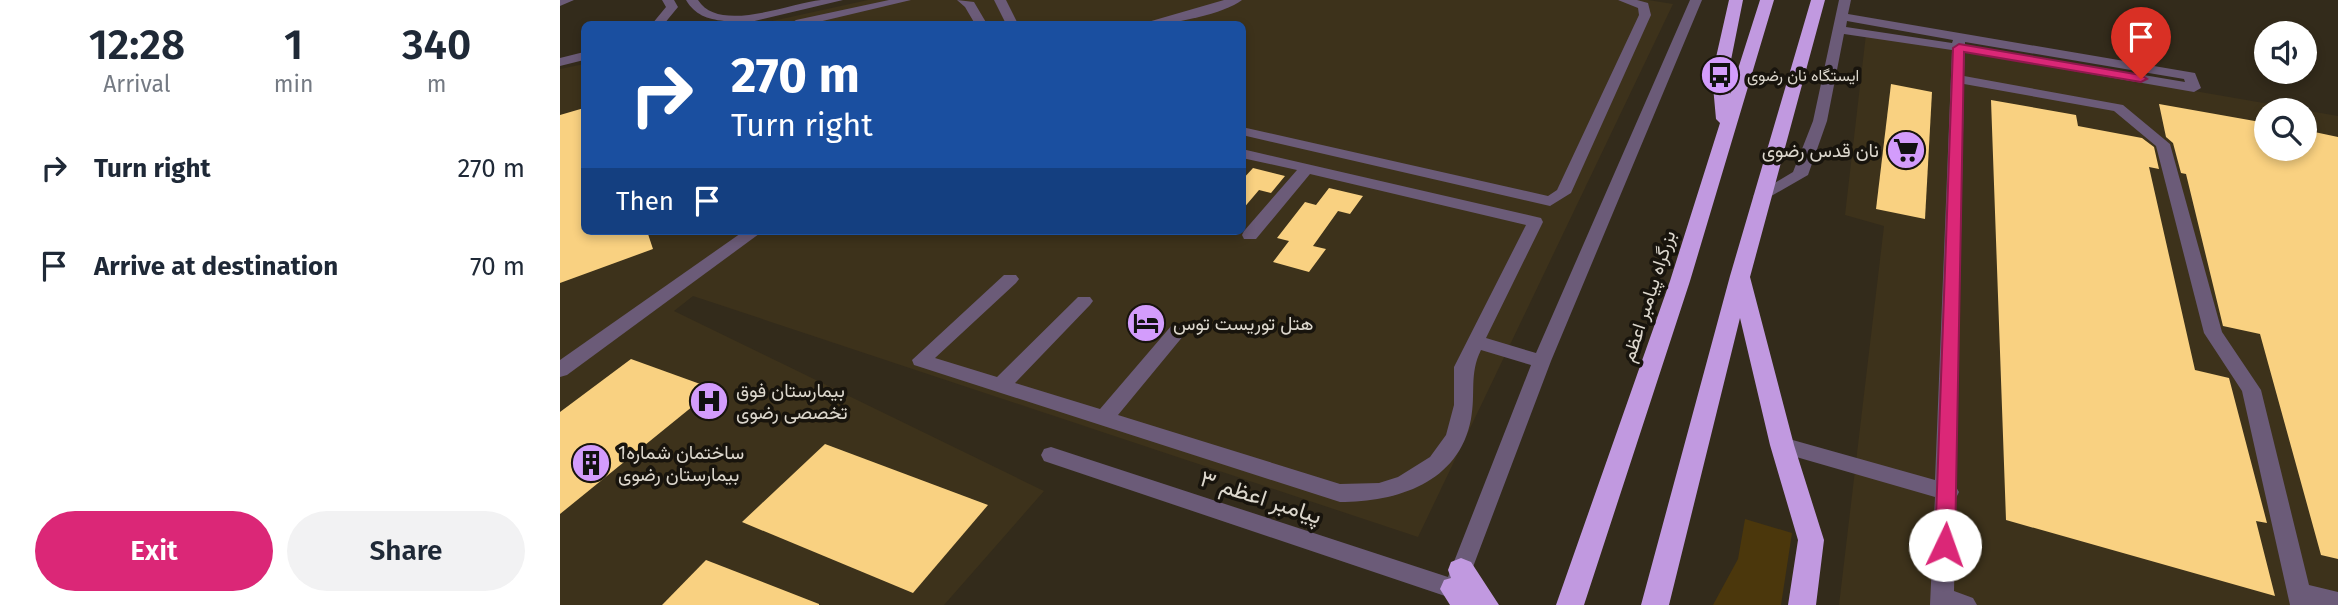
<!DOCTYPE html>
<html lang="en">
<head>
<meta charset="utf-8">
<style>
	:root { --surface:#fff; --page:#f2f2f3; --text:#1f2937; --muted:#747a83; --accent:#db2777 }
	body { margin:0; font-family:"Fira Sans",Vazirmatn,sans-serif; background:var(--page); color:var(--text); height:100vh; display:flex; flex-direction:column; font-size:26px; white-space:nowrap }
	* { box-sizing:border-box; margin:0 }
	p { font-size:23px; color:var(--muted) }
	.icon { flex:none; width:38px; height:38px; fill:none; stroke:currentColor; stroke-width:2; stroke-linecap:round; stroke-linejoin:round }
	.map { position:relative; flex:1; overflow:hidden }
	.panel { display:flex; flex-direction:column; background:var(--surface); width:560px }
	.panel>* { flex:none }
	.banner { position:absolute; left:21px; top:21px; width:665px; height:214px; border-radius:10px; box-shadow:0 4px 10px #0003; background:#1a4fa0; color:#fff; overflow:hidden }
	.buttons { position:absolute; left:1694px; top:21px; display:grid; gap:14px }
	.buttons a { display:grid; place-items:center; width:63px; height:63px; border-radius:50%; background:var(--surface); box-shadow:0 4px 10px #0003; font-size:35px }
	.pin { position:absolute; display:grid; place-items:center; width:60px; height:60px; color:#fff; margin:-72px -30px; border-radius:50% 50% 50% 0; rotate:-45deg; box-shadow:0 0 7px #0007 }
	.pin .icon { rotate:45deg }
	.me { position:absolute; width:77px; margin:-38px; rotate:3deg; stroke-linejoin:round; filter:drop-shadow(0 0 5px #0008) }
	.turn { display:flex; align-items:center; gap:24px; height:147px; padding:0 35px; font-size:32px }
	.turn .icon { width:91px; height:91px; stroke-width:2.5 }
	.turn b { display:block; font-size:49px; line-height:60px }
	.then { display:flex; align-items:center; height:66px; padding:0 35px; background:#0003; gap:14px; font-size:26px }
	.eta { display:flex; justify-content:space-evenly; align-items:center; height:119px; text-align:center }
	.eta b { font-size:42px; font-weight:600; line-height:49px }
	.action { display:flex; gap:14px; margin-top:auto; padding:14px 35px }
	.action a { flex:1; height:80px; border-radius:42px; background:var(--accent); color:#fff; font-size:28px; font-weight:600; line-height:80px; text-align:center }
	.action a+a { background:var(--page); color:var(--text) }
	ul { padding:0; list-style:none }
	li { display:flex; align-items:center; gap:21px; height:98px; padding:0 35px }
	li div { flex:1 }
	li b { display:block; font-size:26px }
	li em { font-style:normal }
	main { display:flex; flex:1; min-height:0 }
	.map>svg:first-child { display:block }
	.built { fill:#3d321b; fill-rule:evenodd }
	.green { fill:#4b370c }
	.building { fill:#f9d181 }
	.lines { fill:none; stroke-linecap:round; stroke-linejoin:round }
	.minor { fill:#6b5b78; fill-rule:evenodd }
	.highway { fill:#c199e0; fill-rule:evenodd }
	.route { fill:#db2777; stroke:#8e194d; stroke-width:2 }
	.labels { text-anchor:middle; stroke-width:7; stroke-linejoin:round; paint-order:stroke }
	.far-poi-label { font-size:16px; fill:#dcd7cd; stroke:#18140d; text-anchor:start }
	.poi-label { font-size:19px; fill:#dcd7cd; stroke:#18140d; text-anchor:start }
	.street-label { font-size:19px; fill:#dcd7cd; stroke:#18140d }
	.near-street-label { font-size:23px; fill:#dcd7cd; stroke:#18140d }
</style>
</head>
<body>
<main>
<section class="panel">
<div class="eta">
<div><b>12:28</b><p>Arrival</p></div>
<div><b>1</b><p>min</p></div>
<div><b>340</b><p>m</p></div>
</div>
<ul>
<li><svg class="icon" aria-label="right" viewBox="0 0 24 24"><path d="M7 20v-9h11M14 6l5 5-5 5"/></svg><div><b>Turn right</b></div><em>270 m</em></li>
<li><svg class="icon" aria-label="arrive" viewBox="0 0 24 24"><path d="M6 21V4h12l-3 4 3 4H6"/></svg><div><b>Arrive at destination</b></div><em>70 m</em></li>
</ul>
<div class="action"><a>Exit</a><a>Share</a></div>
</section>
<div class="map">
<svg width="1778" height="605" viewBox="0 0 1778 605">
	<rect width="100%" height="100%" fill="#332b1b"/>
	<g class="built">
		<path d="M308 0H1088L1113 4 858 537 133 296 114 311 484 491 384 605H0V69L24 64V231H682V24H199Z"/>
		<path d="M1306 34 1778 116V605H1279L1324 226 1285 215ZM1706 110H1745V149H1706Z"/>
	</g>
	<path class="green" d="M1185 519 1232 533 1221 605H1153L1178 559Z"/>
	<g class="building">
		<path d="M1331 84 1372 92 1365 219 1316 209Z"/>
		<path d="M1431 100 1516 115 1518 126 1582 138 1594 147 1599 169 1589 167 1635 370 1669 378 1707 523 1696 521 1715 596 1446 520Z"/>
		<path d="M1599 104 1706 123V149H1745V130L1778 137V559L1761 555 1700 334 1663 326 1626 174 1621 173 1613 143 1606 137Z"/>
		<path d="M24 108V231H87L93 249 0 283V115Z"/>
		<path d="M693 168 725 176 711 193 699 190 682 210V180Z"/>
		<path d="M769 188 803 196 790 214 778 211 753 246 766 249 749 272 713 262 729 241 717 238 745 202 756 205Z"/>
		<path d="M71 359 154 389 0 514V412Z"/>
		<path d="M265 444 428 505 353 593 182 522Z"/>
		<path d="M146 560 259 604V605H102Z"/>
	</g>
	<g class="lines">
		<g class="minor">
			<path d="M0 0H14L0 6Z"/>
			<path d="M102 0H114L118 7 104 24H92L106 7Z"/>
			<path d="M126 0H138C159 34 230 3 261 0 268 0 276 0 283 0L182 24H161L164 21C147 19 135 15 126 0Z"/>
			<path d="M329 0H351L250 24H230L236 20Z"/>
			<path d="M397 0 414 2 427 24H415L405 7Z"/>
			<path d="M434 0H446L458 24H446Z"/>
			<path d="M664 0H682C663 15 605 26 581 24Z"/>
			<path d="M1058 0H1077L1088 3 1091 15 1011 193 990 206 682 135V127L988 196 997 190 1079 15 1078 8Z"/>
			<path d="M1130 0H1142L991 361 902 596 894 599 484 461 481 455 484 449 491 447 888 577 971 365 921 350C909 374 916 393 911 419 899 483 837 502 780 502L354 365 352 360 444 275H456L459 279 456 283 375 358 437 377 518 297H530L533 301 530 305 455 383 540 409 612 325H624L627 330 624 335 558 415 780 484 819 483 838 477 870 457 886 435 894 405V367L966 225 750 174 696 239H684L682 235 684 231 737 170 682 158V149L981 218 983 222 926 338 976 353Z"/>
			<path d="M1279 0H1291L1288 14 1635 73 1641 88 1634 92 1405 52 1404 76 1563 105 1610 144 1662 332 1701 390 1749 585 1778 592V605H1730L1682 391 1644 333 1596 146 1554 111 1404 84 1396 487 1399 492 1396 498 1394 591 1413 598 1417 605H1370L1375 497 1215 451 1212 445 1215 439 1222 437 1375 480 1392 50 1284 34 1267 121 1248 175 1206 199 1201 201 1193 196 1233 172 1253 121ZM1287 21 1393 40 1392 43 1286 27ZM1405 42 1624 79 1625 82 1405 45Z"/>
			<path d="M24 52V60L0 66V58Z"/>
			<path d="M184 231H203L7 375 0 377V360Z"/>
		</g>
		<g class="highway">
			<path d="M1169 0H1183L1168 75 1170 94 1200 0H1214L1130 281 1024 605H996L1110 281 1160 123 1156 119 1152 75Z"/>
			<path d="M1251 0H1265L1190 277 1234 445 1264 540 1256 605H1228L1238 540 1210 445 1180 318 1109 605H1081L1170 276Z"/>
			<path d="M901 558 911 562 939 605H890L880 589 884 580 891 578 888 570 891 562Z"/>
		</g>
	</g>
	<path class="route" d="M1399 44 1581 75 1587 79 1581 82 1404 52 1395 545 1392 551 1385 554 1378 551 1375 545 1393 48Z"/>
	<defs>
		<g id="bus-disc" transform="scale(2.0125)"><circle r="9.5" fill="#d39cfc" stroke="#18140d"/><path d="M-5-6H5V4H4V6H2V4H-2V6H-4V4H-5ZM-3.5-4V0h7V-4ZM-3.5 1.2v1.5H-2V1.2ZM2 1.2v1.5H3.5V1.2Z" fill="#111"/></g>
		<g id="supermarket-disc" transform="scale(2.0125)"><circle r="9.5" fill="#d39cfc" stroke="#18140d"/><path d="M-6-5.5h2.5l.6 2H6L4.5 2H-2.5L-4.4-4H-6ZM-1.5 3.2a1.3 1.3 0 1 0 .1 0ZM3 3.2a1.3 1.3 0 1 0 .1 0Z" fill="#111"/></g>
		<g id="hotel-disc" transform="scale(2.0125)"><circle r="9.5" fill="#d39cfc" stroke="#18140d"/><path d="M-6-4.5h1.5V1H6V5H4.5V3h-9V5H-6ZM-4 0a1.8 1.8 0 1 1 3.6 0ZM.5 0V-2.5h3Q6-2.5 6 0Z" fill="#111"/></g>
		<g id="hospital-disc" transform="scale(2.0125)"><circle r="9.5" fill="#d39cfc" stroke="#18140d"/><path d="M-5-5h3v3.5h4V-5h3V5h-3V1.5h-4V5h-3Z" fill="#111"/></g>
		<g id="building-disc" transform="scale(2.0125)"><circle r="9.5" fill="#d39cfc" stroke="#18140d"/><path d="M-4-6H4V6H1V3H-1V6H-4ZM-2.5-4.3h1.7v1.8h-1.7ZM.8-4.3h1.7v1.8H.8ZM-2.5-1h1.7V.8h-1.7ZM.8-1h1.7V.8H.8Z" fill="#111"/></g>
	</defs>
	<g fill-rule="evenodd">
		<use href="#bus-disc" x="1160" y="75"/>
		<use href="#supermarket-disc" x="1346" y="150"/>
		<use href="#hotel-disc" x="586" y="323"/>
		<use href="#hospital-disc" x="149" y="401"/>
		<use href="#building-disc" x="31" y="463"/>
	</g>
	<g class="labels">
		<g class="far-poi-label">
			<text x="1187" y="81">ایستگاه نان رضوی</text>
		</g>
		<g class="poi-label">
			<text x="1319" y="157" text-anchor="end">نان قدس رضوی</text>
			<text x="613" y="330">هتل توریست توس</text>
			<text x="176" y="397">بیمارستان فوق<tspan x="176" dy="22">تخصصی رضوی</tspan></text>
			<text x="58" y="459">ساختمان شماره1<tspan x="58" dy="22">بیمارستان رضوی</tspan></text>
		</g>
		<g class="street-label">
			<text transform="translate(1088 296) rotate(-72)" y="7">بزرگراه پیامبر اعظم</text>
		</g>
		<g class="near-street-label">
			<text transform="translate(701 497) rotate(18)" y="8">پیامبر اعظم ۳</text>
		</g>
	</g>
</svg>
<div class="buttons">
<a><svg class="icon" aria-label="sound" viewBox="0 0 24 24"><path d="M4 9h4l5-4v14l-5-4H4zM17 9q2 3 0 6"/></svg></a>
<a><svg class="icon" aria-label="search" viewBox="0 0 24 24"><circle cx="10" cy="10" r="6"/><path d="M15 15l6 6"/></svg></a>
</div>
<div class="pin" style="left:1581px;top:79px;background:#d93025"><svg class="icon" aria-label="arrive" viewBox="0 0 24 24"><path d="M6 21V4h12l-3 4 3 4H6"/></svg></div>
<svg class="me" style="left:1385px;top:545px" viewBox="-20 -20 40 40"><circle r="19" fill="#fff"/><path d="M0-13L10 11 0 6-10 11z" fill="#db2777"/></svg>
<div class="banner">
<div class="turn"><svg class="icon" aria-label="right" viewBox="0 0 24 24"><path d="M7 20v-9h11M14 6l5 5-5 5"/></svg><div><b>270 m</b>Turn right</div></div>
<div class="then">Then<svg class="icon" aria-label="arrive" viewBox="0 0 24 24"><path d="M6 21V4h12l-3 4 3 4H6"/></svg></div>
</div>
</div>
</main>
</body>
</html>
